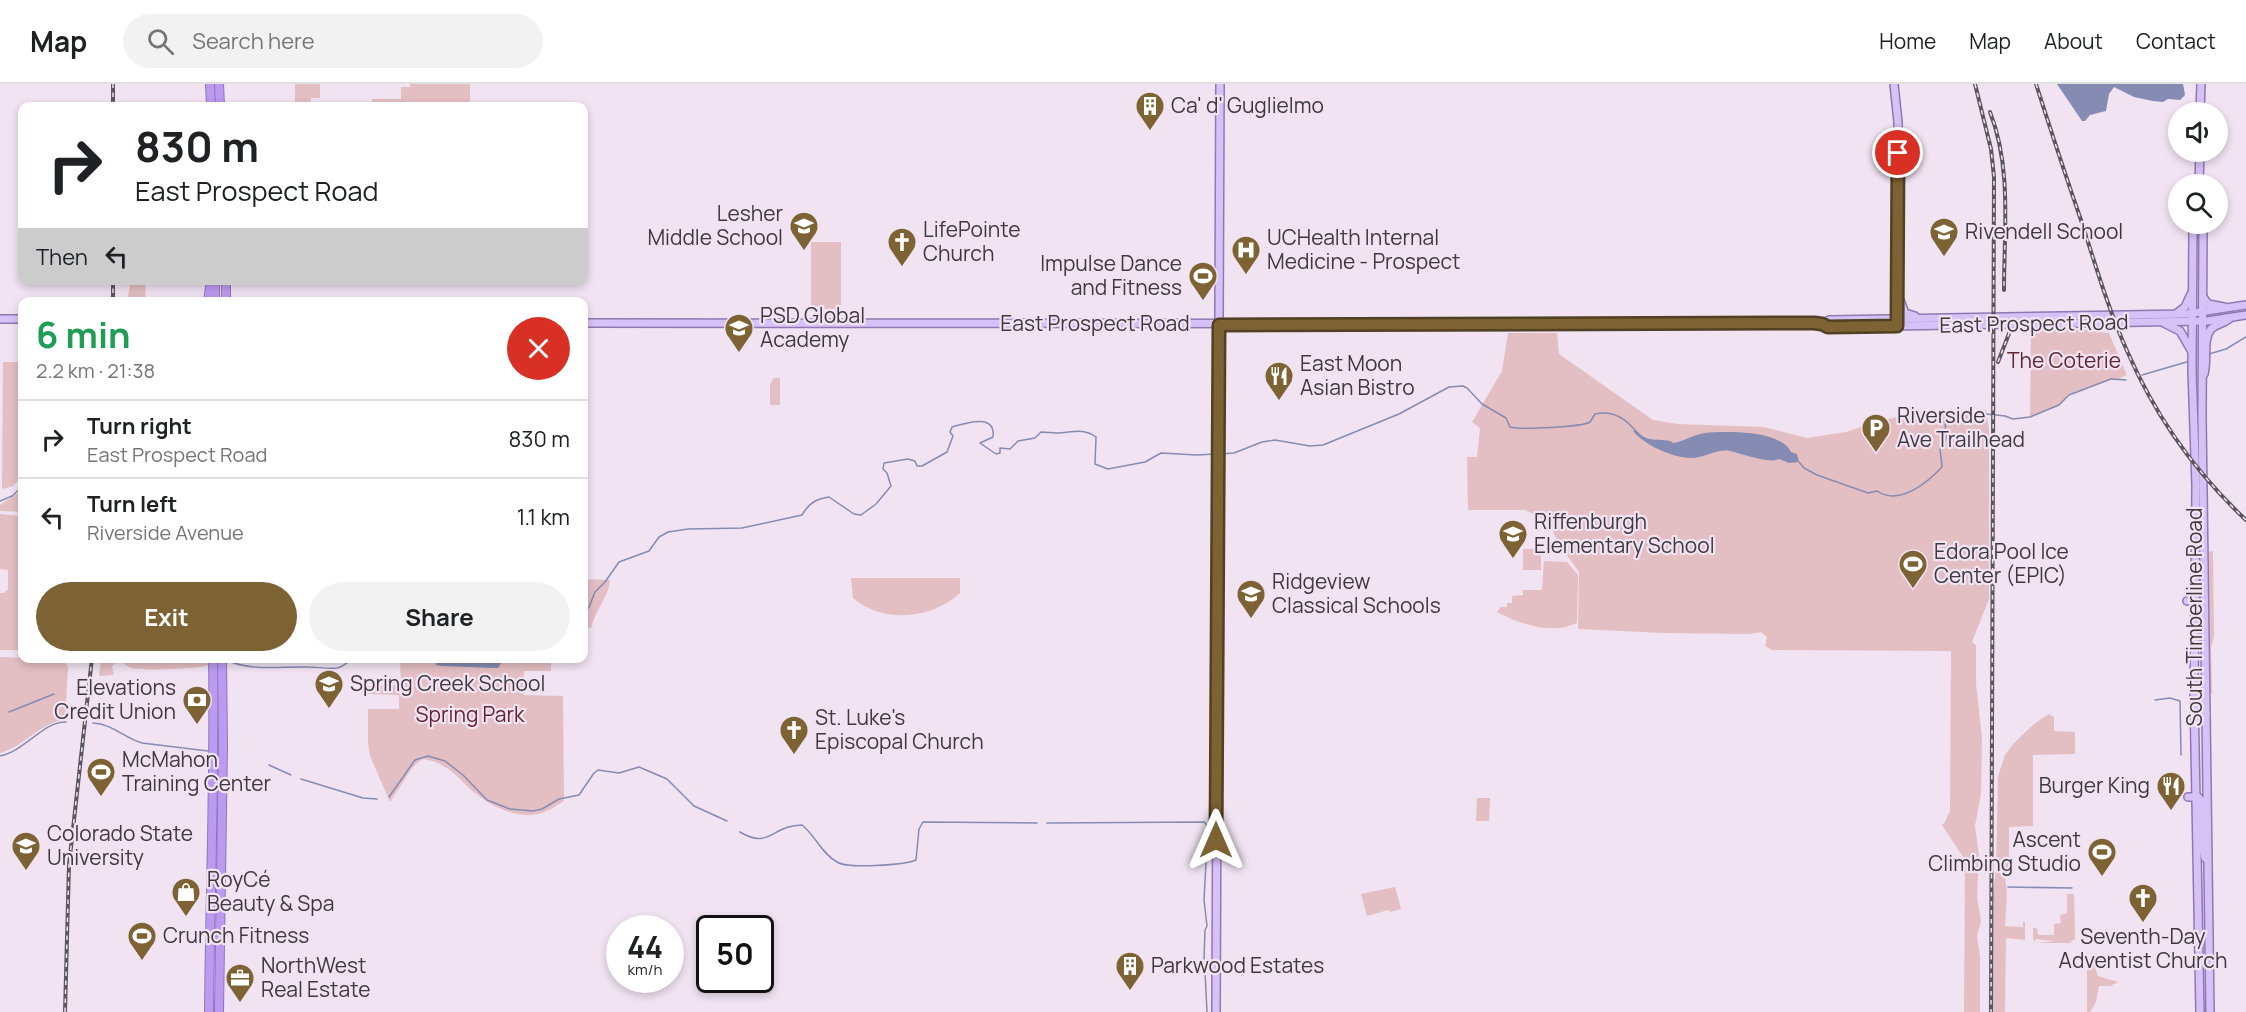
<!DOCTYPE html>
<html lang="en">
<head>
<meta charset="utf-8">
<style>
	:root { --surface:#fff; --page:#f2f2f2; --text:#202124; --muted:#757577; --line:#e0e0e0; --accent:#7d6234 }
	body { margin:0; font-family:Manrope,sans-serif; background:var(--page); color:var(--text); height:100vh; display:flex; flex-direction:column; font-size:22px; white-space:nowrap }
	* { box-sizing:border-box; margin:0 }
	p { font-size:20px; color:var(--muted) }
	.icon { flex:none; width:33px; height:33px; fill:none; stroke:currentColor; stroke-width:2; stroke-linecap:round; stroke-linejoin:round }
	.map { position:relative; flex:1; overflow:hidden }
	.panel { position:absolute; left:18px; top:213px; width:570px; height:366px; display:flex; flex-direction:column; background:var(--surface); border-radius:12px; box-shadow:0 3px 9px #0003 }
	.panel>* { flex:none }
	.guide { position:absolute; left:18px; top:18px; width:570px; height:183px; border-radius:12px; box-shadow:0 3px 9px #0003; background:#fff; color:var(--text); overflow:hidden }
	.tools { position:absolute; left:2168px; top:18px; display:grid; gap:12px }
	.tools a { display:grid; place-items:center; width:60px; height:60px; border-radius:50%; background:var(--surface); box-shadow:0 3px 9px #0003; font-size:30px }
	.speed { position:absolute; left:606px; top:831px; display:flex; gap:12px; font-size:30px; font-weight:700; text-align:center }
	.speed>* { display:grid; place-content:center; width:78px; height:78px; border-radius:50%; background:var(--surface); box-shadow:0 3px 9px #0003; line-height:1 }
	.speed small { font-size:15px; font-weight:400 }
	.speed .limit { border:3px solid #111; border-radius:9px; background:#fff; color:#111 }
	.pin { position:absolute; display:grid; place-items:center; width:51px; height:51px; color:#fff; margin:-26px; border:3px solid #fff; border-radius:50%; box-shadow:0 2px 6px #0007 }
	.me { position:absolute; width:66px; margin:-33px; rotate:0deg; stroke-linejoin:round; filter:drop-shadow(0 0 4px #0008) }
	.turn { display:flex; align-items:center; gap:21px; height:126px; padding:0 18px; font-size:27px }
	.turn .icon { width:78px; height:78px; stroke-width:2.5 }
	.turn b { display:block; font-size:42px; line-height:51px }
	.then { display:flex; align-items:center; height:57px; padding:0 18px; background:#0003; gap:12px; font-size:22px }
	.round { display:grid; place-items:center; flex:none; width:63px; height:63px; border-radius:32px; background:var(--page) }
	.head { display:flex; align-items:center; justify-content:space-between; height:102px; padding:0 18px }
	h1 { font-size:36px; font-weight:700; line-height:45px; color:#1e9e55 }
	.button { display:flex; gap:12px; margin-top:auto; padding:12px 18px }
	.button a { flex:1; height:69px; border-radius:36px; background:var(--accent); color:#fff; font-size:24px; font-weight:700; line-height:69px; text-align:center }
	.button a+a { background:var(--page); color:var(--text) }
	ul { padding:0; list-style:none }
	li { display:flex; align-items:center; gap:18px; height:78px; padding:0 18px; border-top:2px solid var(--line) }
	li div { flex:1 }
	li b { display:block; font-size:22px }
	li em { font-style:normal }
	header { display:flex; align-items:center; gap:36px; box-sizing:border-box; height:84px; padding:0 30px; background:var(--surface); border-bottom:2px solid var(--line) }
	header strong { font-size:28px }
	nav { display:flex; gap:33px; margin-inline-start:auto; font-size:21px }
	.search { width:420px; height:54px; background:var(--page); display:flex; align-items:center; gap:15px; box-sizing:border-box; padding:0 21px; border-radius:33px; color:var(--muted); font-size:22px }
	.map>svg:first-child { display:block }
	.green { fill:#e3bec2 }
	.water { fill:#858bb2 }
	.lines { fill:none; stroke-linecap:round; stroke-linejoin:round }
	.stream { stroke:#858bb2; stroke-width:1.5 }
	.major-casing { stroke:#9178b3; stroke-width:10 }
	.highway-casing { stroke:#9178b3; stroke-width:10 }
	.major { stroke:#d7c2f7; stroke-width:7 }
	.highway { stroke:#bd9af2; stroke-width:8 }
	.rail-casing { stroke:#5b555c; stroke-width:4 }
	.rail { stroke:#f1e3f2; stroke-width:1.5; stroke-dasharray:4.5; stroke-linecap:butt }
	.route-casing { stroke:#514022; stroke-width:15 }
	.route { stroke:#7d6234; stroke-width:10 }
	.labels { text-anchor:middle; stroke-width:4.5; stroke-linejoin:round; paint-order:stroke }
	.poi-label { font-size:21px; fill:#3e393f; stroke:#f1e3f2; text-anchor:start }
	.street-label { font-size:21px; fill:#3e393f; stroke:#f1e3f2 }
	.park-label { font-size:21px; fill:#632531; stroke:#f1e3f2 }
</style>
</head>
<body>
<header>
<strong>Map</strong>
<div class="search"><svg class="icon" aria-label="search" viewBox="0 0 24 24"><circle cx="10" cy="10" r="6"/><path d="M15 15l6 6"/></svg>Search here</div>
<nav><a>Home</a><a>Map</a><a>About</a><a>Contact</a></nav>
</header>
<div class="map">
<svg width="2246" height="928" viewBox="0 0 2246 928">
	<rect width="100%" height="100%" fill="#f1e3f2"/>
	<g class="green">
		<path d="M295 0H320V14H311L310 22H295Z"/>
		<path d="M410 0H470V22H373L372 15H401V3H410Z"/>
		<rect x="811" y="158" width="30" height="67"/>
		<path d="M131 197H145L146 217H127Z"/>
		<path d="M2067 244 2109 249 2127 291 2119 295H2111L2069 311 2059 321 2030 333 2031 245Z"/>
		<path d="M1508 249H1557L1559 270 1653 336 1677 340 1764 343 1807 354 1846 348 1883 336 1925 327 1986 326 1989 345V515L1972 558 1976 561V600L1982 654 1981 710 1975 742 1979 772 1977 813 1981 837 1977 852 1980 873V928H1964L1965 776 1942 741 1945 738 1950 727 1951 567 1772 566 1765 562 1767 553 1761 548 1750 550 1664 549 1578 545 1579 488 1559 460 1548 437 1525 426H1468L1467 373H1477L1480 344 1472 338 1502 287Z"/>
		<path d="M3 278H22V392L13 402 2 405Z"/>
		<path d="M774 294H780V321H770V300Z"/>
		<path d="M22 406V428L0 427V421Z"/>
		<path d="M0 430 22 432V566H0V509H4L8 505V486L0 485Z"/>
		<rect x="1523" y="465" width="18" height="21"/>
		<path d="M2213 467 2214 552 2211 564 2212 609H2210L2209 468Z"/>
		<path d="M1544 477 1567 478 1578 491 1577 539C1553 551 1519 540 1497 528L1501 523H1507V519H1512V512L1523 511V506H1542Z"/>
		<path d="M851 494H960V509C932 535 883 540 853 514Z"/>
		<path d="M584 495 610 496C609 512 595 527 591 544H584Z"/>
		<path d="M0 573 59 575 65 578 68 583 65 636C40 638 25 662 0 669Z"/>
		<path d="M101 575H208V581C202 585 139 587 131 584 126 582 124 578 118 577L112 582 114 591 99 592Z"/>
		<path d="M400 575H551V587H524L523 611 563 612 564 717C556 722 547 728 538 730 513 735 487 720 469 704 455 690 443 677 422 675L412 684 390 718 370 672 368 658V625H399V611L368 610V602L401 601Z"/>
		<path d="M2049 630 2054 633V647L2075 648V670L2033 671V742L2009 743V793L2005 794 2007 808 2005 842 2023 843V838H2025V856L2006 854 2005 928H1993V809L1996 786 1998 692 2005 671 2014 659 2034 640Z"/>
		<path d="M1477 714H1490L1489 737H1476Z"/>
		<path d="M1395 803 1401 825 1390 828 1388 826 1367 832 1361 810Z"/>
		<path d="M2067 810H2074L2075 855 2070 858 2073 859H2037L2055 857 2035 855V859L2033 855V844H2037L2038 851H2054V840L2061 839 2060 831 2067 829Z"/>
		<path d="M2087 873 2094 881 2098 892 2118 898 2110 902H2099L2096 918 2090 928H2087Z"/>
	</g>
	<g class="water">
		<path d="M2057 0H2183L2185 11 2180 16 2168 15 2163 18 2153 17 2134 13 2114 3 2109 10 2106 27 2090 31 2085 37H2082Z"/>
		<path d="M1636 346C1647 359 1655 354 1670 357 1671 357 1672 359 1674 359 1681 358 1696 350 1705 349 1727 347 1781 346 1791 368L1797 370 1799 378 1789 379 1779 375C1770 380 1742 370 1730 367 1719 365 1710 371 1699 373 1680 378 1645 362 1633 347Z"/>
		<path d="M470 574 504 575 498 584H493L441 582 436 581 435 577Z"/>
	</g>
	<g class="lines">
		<g class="stream">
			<path d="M2209 270 2226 265 2246 253"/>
			<path d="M2142 291 2190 277"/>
			<path d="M1220 370 1234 369 1262 358 1275 356 1310 362 1323 361 1399 330 1449 303 1463 302 1467 304 1482 320 1506 334 1510 343C1520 346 1582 343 1590 338L1595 330C1611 326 1624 333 1635 346"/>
			<path d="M1799 378 1804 384 1817 391 1868 409 1877 407C1899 422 1927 399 1942 383L1940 364 1946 355 1945 334 1968 328 2005 332 2013 335 2030 333 2059 321 2069 311 2111 295 2126 296"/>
			<path d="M0 417 12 412 22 403"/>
			<path d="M584 529 589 523 595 508 605 498 619 478 649 467 659 453 668 448 688 445 742 444 802 431C809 419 816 415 829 413L854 430 861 431 876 420 891 402 887 389 883 385 884 379 908 375 915 377 917 382H922L947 368 953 352 950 348 952 343C966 339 996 329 993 353L980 359 996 370 1000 369V364L1010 365 1018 357 1035 354 1041 348C1047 348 1051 349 1056 349 1071 349 1083 343 1096 353L1095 380 1108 385 1145 378 1161 369 1197 371 1215 370"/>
			<path d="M224 575C250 588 280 582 308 583 317 583 328 585 337 584 343 583 348 578 353 574"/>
			<path d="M2155 616 2170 614 2180 617 2181 671"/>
			<path d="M9 628 54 610"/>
			<path d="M93 639C113 640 124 654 142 659L208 667"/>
			<path d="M0 672C25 667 44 637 66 638"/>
			<path d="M269 681 291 691"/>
			<path d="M301 695 363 714 377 715"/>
			<path d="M389 713 415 676 428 672 445 677 463 691 487 716 510 725 533 727 542 725 559 715 579 711 594 689 598 686 619 689 639 683 667 695 694 722 727 737"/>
			<path d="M1047 739 1204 738 1207 741 1206 773"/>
			<path d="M740 748C770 766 772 741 802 741 815 751 822 770 837 778 848 785 904 781 916 776L919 745 923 738 1037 739"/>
			<path d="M2008 803 2072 804"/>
			<path d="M1204 875 1205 846 1207 842 1204 816 1206 779"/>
			<path d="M1205 887 1207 928"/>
		</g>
		<g class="major-casing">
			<g id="major">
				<path d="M1894 0 1898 38 1897 240"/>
				<path d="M2200 28 2201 0"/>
				<path d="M2199 100 2200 68"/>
				<path d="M2196 140 2193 143 2192 287 2196 402 2194 610 2200 928"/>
				<path d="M2200 140 2203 142 2202 333 2210 928"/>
				<path d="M2203 213 2208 220 2224 223"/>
				<path d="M1900 216 1905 229 1915 232"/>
				<path d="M2177 229 2185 223 2191 210"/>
				<path d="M0 235H22"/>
				<path d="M584 239 1822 240 1829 236 2187 230 2246 221"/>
				<path d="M2164 239 2180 247 2191 266"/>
				<path d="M1822 240 1828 243 2207 237 2246 231"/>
				<path d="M2204 290C2208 277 2202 256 2211 245 2216 240 2223 240 2229 235"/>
				<path d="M2187 517H2194L2198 521 2200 544"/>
				<path d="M2198 607 2200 625 2206 630"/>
				<path d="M2188 713H2198L2201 716 2202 762 2205 774"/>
				<path d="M1216 928 1220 0"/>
			</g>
		</g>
		<g class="highway-casing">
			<g id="highway">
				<path d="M210 0 211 22"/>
				<path d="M219 0 220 22"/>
				<path d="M208 218 211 196"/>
				<path d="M215 218V196"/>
				<path d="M226 218V196"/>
				<path d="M209 928C210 810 215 692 213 574"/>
				<path d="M219 928 223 661 222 574"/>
			</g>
		</g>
		<use href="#major" class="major"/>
		<use href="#highway" class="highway"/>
		<g class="rail-casing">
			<g id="rail">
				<path d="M1975 0 1991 65 1994 93 1991 928"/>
				<path d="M2036 0C2051 47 2066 93 2082 139 2096 183 2109 227 2128 269 2155 331 2196 389 2246 436"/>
				<path d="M113 22V0"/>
				<path d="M1990 28C2012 84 2004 147 2004 206"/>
				<path d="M113 218V196"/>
				<path d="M1998 278 2010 247"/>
				<path d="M65 928 69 781 92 574"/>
			</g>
		</g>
		<use href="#rail" class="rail"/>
	</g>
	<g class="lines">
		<g class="route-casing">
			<path id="route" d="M1216 756 1219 241 1814 239 1822 240 1828 243 1897 242 1898 69"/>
		</g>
		<use href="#route" class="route"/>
	</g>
	<defs>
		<g id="building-pin" transform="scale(1.5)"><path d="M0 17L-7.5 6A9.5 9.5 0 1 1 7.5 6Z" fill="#7d6234" stroke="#f1e3f2"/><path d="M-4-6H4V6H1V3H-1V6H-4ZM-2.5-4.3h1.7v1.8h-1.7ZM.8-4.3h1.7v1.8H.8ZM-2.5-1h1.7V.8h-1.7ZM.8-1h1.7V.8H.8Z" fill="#fff"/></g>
		<g id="school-pin" transform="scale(1.5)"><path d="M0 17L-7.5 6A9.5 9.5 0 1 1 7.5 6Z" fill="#7d6234" stroke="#f1e3f2"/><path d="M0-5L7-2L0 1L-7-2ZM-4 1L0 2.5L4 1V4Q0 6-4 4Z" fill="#fff"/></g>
		<g id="church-pin" transform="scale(1.5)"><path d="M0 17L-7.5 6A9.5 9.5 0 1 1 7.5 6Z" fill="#7d6234" stroke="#f1e3f2"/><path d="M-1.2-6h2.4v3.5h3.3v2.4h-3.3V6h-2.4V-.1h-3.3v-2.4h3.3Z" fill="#fff"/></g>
		<g id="hospital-pin" transform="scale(1.5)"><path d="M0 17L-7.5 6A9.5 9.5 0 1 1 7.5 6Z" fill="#7d6234" stroke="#f1e3f2"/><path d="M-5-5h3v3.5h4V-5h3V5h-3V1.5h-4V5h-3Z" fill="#fff"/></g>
		<g id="stadium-pin" transform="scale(1.5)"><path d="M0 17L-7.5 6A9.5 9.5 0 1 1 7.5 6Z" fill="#7d6234" stroke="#f1e3f2"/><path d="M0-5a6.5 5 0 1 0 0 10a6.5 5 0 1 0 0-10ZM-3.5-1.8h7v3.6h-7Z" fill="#fff"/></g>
		<g id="restaurant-pin" transform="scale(1.5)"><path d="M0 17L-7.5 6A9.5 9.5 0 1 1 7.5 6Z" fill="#7d6234" stroke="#f1e3f2"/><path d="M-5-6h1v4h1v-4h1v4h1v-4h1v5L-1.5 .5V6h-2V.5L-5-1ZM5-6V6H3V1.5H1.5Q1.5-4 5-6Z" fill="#fff"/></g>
		<g id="parking-pin" transform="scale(1.5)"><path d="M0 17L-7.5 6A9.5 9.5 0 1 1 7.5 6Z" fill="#7d6234" stroke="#f1e3f2"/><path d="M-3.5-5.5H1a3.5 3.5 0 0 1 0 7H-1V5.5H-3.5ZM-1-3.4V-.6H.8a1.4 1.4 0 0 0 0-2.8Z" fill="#fff"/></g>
		<g id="bank-pin" transform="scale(1.5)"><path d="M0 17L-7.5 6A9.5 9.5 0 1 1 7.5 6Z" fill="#7d6234" stroke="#f1e3f2"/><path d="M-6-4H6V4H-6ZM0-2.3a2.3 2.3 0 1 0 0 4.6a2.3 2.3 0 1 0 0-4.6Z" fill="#fff"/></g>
		<g id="university-pin" transform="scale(1.5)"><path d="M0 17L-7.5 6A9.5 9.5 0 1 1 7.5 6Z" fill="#7d6234" stroke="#f1e3f2"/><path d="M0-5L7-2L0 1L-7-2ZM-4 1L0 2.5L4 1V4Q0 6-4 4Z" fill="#fff"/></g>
		<g id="shop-pin" transform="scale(1.5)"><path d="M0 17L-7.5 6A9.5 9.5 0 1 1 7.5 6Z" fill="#7d6234" stroke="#f1e3f2"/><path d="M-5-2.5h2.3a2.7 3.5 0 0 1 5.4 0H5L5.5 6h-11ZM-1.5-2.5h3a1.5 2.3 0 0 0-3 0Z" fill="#fff"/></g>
		<g id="office-pin" transform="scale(1.5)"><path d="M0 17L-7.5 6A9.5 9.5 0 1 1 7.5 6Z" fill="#7d6234" stroke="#f1e3f2"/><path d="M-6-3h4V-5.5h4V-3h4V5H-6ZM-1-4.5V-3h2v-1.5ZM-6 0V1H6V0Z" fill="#fff"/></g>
	</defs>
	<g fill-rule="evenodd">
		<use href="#building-pin" x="1150" y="22"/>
		<use href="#school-pin" x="804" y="142"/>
		<use href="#school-pin" x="1944" y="148"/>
		<use href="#church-pin" x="902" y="158"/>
		<use href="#hospital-pin" x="1246" y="166"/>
		<use href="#stadium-pin" x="1203" y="192"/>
		<use href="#school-pin" x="739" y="244"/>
		<use href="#restaurant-pin" x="1279" y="292"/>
		<use href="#parking-pin" x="1876" y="344"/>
		<use href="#school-pin" x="1513" y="450"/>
		<use href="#stadium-pin" x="1913" y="480"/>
		<use href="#school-pin" x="1251" y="510"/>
		<use href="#school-pin" x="329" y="600"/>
		<use href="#bank-pin" x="197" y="616"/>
		<use href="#church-pin" x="794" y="646"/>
		<use href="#stadium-pin" x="101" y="688"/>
		<use href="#restaurant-pin" x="2171" y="702"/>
		<use href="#university-pin" x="26" y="762"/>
		<use href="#stadium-pin" x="2102" y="768"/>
		<use href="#shop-pin" x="186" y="808"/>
		<use href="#church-pin" x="2143" y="814"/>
		<use href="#stadium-pin" x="142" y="852"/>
		<use href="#building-pin" x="1130" y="882"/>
		<use href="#office-pin" x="240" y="894"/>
	</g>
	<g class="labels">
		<g class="poi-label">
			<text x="1171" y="29">Ca' d' Guglielmo</text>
			<text x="783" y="137" text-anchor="end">Lesher<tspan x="783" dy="24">Middle School</tspan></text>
			<text x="923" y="153">LifePointe<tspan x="923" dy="24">Church</tspan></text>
			<text x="1965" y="155">Rivendell School</text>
			<text x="1267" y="161">UCHealth Internal<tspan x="1267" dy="24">Medicine - Prospect</tspan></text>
			<text x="1182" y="187" text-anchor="end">Impulse Dance<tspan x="1182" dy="24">and Fitness</tspan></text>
			<text x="760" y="239">PSD Global<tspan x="760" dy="24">Academy</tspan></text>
			<text x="1300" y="287">East Moon<tspan x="1300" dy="24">Asian Bistro</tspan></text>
			<text x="1897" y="339">Riverside<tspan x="1897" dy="24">Ave Trailhead</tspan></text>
			<text x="1534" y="445">Riffenburgh<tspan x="1534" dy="24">Elementary School</tspan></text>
			<text x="1934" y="475">Edora Pool Ice<tspan x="1934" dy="24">Center (EPIC)</tspan></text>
			<text x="1272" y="505">Ridgeview<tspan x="1272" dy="24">Classical Schools</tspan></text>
			<text x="350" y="607">Spring Creek School</text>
			<text x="176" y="611" text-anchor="end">Elevations<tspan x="176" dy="24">Credit Union</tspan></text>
			<text x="815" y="641">St. Luke's<tspan x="815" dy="24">Episcopal Church</tspan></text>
			<text x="122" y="683">McMahon<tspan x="122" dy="24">Training Center</tspan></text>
			<text x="2150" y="709" text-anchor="end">Burger King</text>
			<text x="47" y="757">Colorado State<tspan x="47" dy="24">University</tspan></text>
			<text x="2081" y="763" text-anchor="end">Ascent<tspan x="2081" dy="24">Climbing Studio</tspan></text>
			<text x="207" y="803">RoyCé<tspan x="207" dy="24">Beauty &amp; Spa</tspan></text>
			<text x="163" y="859">Crunch Fitness</text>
			<text x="2143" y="860" text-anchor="middle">Seventh-Day<tspan x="2143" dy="24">Adventist Church</tspan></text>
			<text x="261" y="889">NorthWest<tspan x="261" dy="24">Real Estate</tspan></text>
			<text x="1151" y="889">Parkwood Estates</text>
		</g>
		<g class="street-label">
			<text x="1095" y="247">East Prospect Road</text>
			<text transform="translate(2034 240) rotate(-1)" y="7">East Prospect Road</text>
			<text transform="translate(2195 533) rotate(-90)" y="7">South Timberline Road</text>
		</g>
		<g class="park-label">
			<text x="2064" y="284">The Coterie</text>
			<text x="470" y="638">Spring Park</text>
		</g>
	</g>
</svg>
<div class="tools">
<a><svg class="icon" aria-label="sound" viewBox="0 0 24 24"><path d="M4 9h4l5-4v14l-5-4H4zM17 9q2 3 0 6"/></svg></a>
<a><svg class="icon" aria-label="search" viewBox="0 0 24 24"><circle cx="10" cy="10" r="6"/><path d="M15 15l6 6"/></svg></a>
</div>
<div class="speed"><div>44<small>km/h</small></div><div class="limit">50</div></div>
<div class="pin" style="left:1898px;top:69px;background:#d93025"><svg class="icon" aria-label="arrive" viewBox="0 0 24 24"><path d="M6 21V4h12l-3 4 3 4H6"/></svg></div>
<svg class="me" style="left:1216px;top:756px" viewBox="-20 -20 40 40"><path d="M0-17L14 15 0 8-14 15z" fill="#7d6234" stroke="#fff" stroke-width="4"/></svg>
<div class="guide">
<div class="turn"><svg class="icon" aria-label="right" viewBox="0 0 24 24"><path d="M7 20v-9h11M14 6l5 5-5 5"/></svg><div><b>830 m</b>East Prospect Road</div></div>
<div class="then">Then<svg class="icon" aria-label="left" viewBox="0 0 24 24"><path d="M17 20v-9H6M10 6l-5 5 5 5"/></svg></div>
</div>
<section class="panel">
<div class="head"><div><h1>6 min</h1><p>2.2 km · 21:38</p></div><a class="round" style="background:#d93025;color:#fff"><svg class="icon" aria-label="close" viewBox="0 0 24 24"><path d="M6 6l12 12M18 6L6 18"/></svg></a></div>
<ul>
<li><svg class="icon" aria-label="right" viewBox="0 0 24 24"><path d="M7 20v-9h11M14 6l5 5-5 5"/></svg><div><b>Turn right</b><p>East Prospect Road</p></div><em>830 m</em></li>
<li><svg class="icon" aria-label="left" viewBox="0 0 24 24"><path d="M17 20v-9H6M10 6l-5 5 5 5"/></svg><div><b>Turn left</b><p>Riverside Avenue</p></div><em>1.1 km</em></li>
</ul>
<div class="button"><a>Exit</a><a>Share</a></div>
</section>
</div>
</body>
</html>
